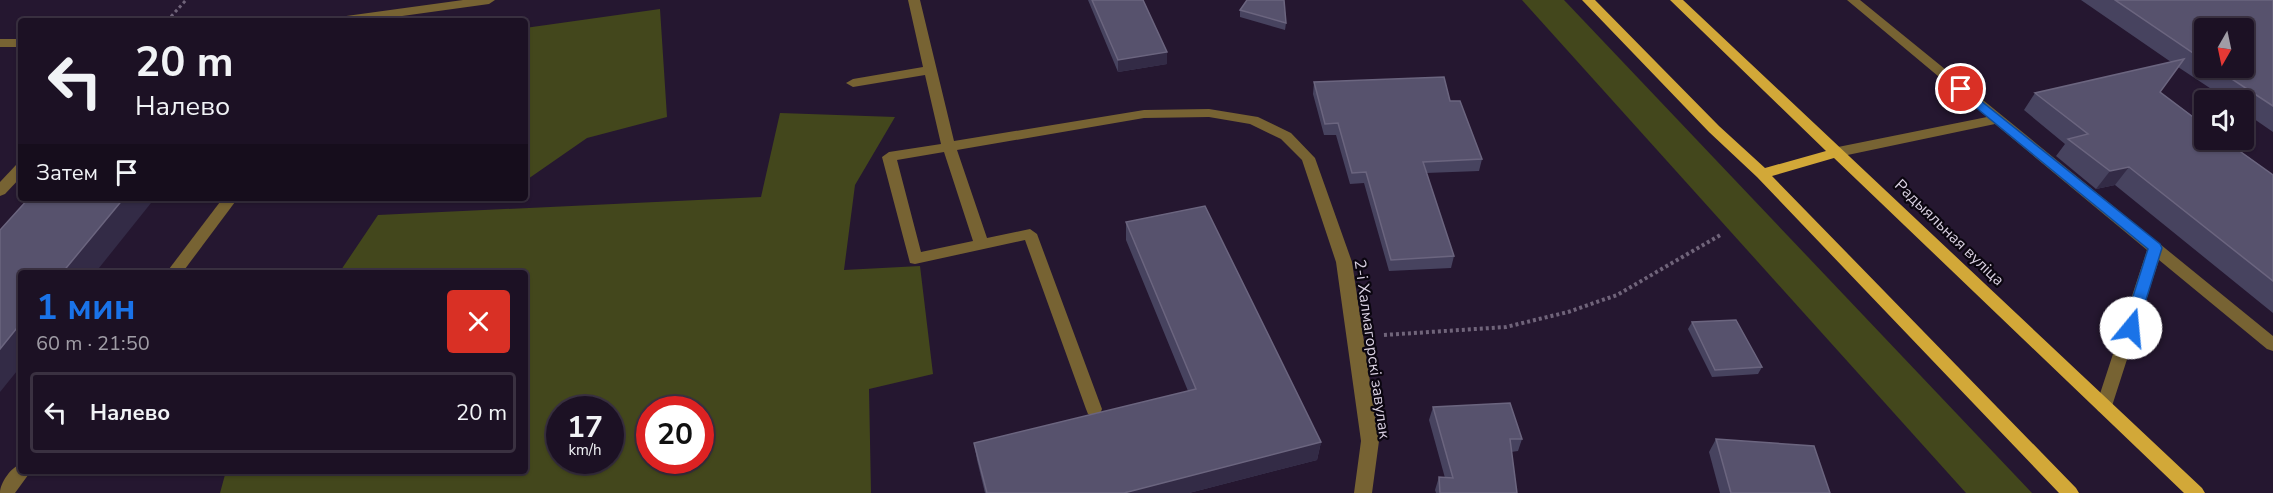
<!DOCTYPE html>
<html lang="ru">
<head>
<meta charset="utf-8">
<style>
	:root { --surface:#1c1124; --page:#291f31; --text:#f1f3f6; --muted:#a09da6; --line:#3a3141; --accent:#1a73e8 }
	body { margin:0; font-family:"Nunito Sans",sans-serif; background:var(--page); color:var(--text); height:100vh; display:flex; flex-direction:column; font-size:22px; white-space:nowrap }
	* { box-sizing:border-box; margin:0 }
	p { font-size:20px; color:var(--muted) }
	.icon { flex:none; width:33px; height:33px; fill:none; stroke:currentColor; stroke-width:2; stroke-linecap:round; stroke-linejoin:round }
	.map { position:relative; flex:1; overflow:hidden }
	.sheet { position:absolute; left:18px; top:270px; width:510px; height:204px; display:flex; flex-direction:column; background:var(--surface); border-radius:6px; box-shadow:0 2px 4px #0004,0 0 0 2px var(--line) }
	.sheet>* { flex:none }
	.guide { position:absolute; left:18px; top:18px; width:510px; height:183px; border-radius:6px; box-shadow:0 2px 4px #0004,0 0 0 2px var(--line); background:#1c1124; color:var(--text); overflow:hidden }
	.needle { width:39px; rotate:189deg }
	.tools { position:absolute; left:2194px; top:18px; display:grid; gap:12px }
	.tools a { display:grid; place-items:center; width:60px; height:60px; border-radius:6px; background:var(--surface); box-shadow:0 2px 4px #0004,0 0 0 2px var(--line); font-size:30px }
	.speed { position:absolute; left:546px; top:396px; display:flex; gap:12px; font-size:30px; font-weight:700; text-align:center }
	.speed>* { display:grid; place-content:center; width:78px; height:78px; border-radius:50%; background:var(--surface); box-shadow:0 2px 4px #0004,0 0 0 2px var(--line); line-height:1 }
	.speed small { font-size:15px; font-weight:400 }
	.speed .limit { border:9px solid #d22; background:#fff; color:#111 }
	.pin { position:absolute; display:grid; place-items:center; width:51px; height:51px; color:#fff; margin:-26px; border:3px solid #fff; border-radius:50%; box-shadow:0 2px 6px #0007 }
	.me { position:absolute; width:66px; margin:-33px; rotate:17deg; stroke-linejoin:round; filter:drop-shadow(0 0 4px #0008) }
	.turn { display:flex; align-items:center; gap:21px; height:126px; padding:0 18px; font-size:27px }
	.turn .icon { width:78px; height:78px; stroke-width:2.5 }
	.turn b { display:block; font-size:42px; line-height:51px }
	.then { display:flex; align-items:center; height:57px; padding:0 18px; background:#0003; gap:12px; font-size:22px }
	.round { display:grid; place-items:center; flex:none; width:63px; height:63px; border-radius:6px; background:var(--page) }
	.overview { display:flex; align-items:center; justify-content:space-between; height:102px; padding:0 18px }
	h1 { font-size:36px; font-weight:700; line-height:45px; color:var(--accent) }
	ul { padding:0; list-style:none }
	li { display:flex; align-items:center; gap:18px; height:81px; margin:0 12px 9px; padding:0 6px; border:3px solid var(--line); border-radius:6px }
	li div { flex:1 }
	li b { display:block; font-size:22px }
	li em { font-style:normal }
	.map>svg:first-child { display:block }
	.green { fill:#43471c; fill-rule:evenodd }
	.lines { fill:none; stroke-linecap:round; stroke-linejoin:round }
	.path-far1 { stroke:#70647a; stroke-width:3; stroke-dasharray:3 3; stroke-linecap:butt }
	.path { stroke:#70647a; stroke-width:4; stroke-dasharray:3 3; stroke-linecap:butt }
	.minor { fill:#776333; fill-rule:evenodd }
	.major { fill:#d2a838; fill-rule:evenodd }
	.wall { fill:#47435f; fill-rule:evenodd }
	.shaded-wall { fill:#332b46 }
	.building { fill:#57526d; stroke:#6b657f; stroke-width:1.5 }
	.route { fill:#1a73e8; stroke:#114b97; stroke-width:1.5 }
	.labels { text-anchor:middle; stroke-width:4.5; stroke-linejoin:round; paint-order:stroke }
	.street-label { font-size:16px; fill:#d8cfe0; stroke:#0b0610 }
</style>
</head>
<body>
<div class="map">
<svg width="2273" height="493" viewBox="0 0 2273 493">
	<rect width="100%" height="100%" fill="#251730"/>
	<g class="green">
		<path d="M1522 0H1564L2032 493H1966Z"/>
		<path d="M660 9 667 117 587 138 525 181V28Z"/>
		<path d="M780 113 895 117 855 185 844 270 920 266 933 374 869 389 871 493H220L226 471H525V273H339L378 215 761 197ZM560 410H610V460H560ZM650 410H700V460H650Z"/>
	</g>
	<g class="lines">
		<path class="path-far1" d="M167 21 186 0"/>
		<path class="path" d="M1384 335 1506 327 1568 312 1617 295 1722 234"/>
		<g class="minor">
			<path d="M463 0H495L489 4 366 21H333L339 17Z"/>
			<path d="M908 0H920L954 141 1144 110 1209 109 1258 117 1291 133 1315 158 1352 262 1379 441 1372 493H1354L1361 441 1336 262 1302 160 1281 139 1250 124 1209 117 1144 118 957 150 987 238 1030 229 1037 234 1102 409 1100 414 1094 416 1088 414 1086 409 1025 240 915 264 910 263 882 157 889 152 941 144 925 75 853 87 846 83 853 79 923 67ZM944 152 973 241 921 252 897 160Z"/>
			<path d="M1847 0H1860L2273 336V351L2267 349 2159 260 2112 406 2110 411 2104 413 2098 411 2096 406 2147 250 1995 124 1838 157 1833 155 1831 152 1833 149 1838 147 1987 117Z"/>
			<rect x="0" y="39" width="21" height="8"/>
			<path d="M21 163V177L5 194 0 196V182L16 165Z"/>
			<path d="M223 198H238L182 273H166Z"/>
			<path d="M21 464V471H31L15 493H0C0 483 11 467 21 464Z"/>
		</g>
		<path class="major" d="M1582 0H1595L1719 126 1765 168 1826 151 1670 0H1683L2202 488 2205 493H2184L1834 158 1772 176 2076 488 2079 493H2059L1757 177 1709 132Z"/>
	</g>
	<g class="wall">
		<path d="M1088 0H1143L1167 52V64L1118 72Z"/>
		<path d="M2081 0H2273V132L2244 112V100H2228L2178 67 2160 92 2273 175V313L2115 185 2096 189 2056 156 2065 144 2024 110 2035 93 2171 62ZM2205 28 2244 68H2205Z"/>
		<path d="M1240 10 1286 23 1285 30 1240 17Z"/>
		<path d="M1314 82 1450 101 1482 159 1479 171 1426 173 1454 256 1451 268 1389 271 1364 183 1350 184 1336 135H1324L1313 94Z"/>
		<path d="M1126 222 1321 442 1317 460 1189 493H985L977 460 974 443 1188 391 1126 240Z"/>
		<path d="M1692 322 1762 367 1758 374 1712 377 1688 329Z"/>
		<path d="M1433 407 1522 439 1518 451 1511 452 1517 493H1436L1435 490 1439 477 1445 478 1429 420Z"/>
		<path d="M1716 439 1830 493H1720L1709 452Z"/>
	</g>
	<g class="shaded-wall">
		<path d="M1167 52V64L1118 72V60Z"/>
		<path d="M2129 167 2115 185 2096 189 2110 171Z"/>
		<path d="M124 198H155L95 273H62Z"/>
		<path d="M21 323V366L0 392V349Z"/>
		<path d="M1321 442 1317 460 1189 493H1124Z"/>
	</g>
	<g class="building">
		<path d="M1092 0H1143L1167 52 1118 60Z"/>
		<path d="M1247 0H1284L1286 23 1240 10Z"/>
		<path d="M2115 0H2273V106L2215 68H2244V28H2205V61Z"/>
		<path d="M2184 59 2160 92 2205 126V140H2224L2273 175V281L2129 167 2110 171 2068 139 2088 134 2035 93Z"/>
		<path d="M1444 77 1450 101H1460L1482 159 1423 162 1454 256 1391 260 1366 172 1352 173 1338 123 1325 124 1314 82Z"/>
		<path d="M29 198H124L62 273H21V323L0 349V230Z"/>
		<path d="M1205 206 1321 442 1124 493H987L974 443 1196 389 1126 222Z"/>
		<path d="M1736 320 1762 367 1715 370 1692 322Z"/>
		<path d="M1510 403 1522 439H1510L1517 493H1440L1439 477 1453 478 1433 407Z"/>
		<path d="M1716 439 1814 446 1830 493H1731Z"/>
	</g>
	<path class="route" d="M1961 85 2160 244 2162 248 2136 332H2126L2123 328 2148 249 1957 92V86Z"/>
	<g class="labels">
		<g class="street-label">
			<text transform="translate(1950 232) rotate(44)" y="6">Радыяльная вуліца</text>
			<text transform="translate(1373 349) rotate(82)" y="6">2-і Халмагорскі завулак</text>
		</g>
	</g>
</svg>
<div class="tools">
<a><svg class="needle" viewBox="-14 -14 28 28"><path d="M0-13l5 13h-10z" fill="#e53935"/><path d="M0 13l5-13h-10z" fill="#a09da6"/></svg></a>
<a><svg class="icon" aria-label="sound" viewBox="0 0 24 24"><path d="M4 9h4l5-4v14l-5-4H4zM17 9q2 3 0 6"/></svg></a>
</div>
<div class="speed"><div>17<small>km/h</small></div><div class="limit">20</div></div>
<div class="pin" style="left:1961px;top:89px;background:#d93025"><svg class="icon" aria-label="arrive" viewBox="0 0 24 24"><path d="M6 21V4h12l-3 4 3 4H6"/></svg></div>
<svg class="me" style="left:2131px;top:328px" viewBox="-20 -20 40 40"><circle r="19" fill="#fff"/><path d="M0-13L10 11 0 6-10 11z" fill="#1a73e8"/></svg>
<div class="guide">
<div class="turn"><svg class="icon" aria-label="left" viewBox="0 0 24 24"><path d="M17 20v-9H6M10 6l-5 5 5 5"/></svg><div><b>20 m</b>Налево</div></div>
<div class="then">Затем<svg class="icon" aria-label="arrive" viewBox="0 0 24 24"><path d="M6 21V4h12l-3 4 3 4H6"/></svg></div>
</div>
<section class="sheet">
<div class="overview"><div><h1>1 мин</h1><p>60 m · 21:50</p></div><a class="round" style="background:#d93025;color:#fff"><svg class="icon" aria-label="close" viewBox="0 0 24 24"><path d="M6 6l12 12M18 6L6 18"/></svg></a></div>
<ul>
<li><svg class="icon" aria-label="left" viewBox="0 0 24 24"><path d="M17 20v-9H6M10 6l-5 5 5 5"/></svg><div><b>Налево</b></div><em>20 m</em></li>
</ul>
</section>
</div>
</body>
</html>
